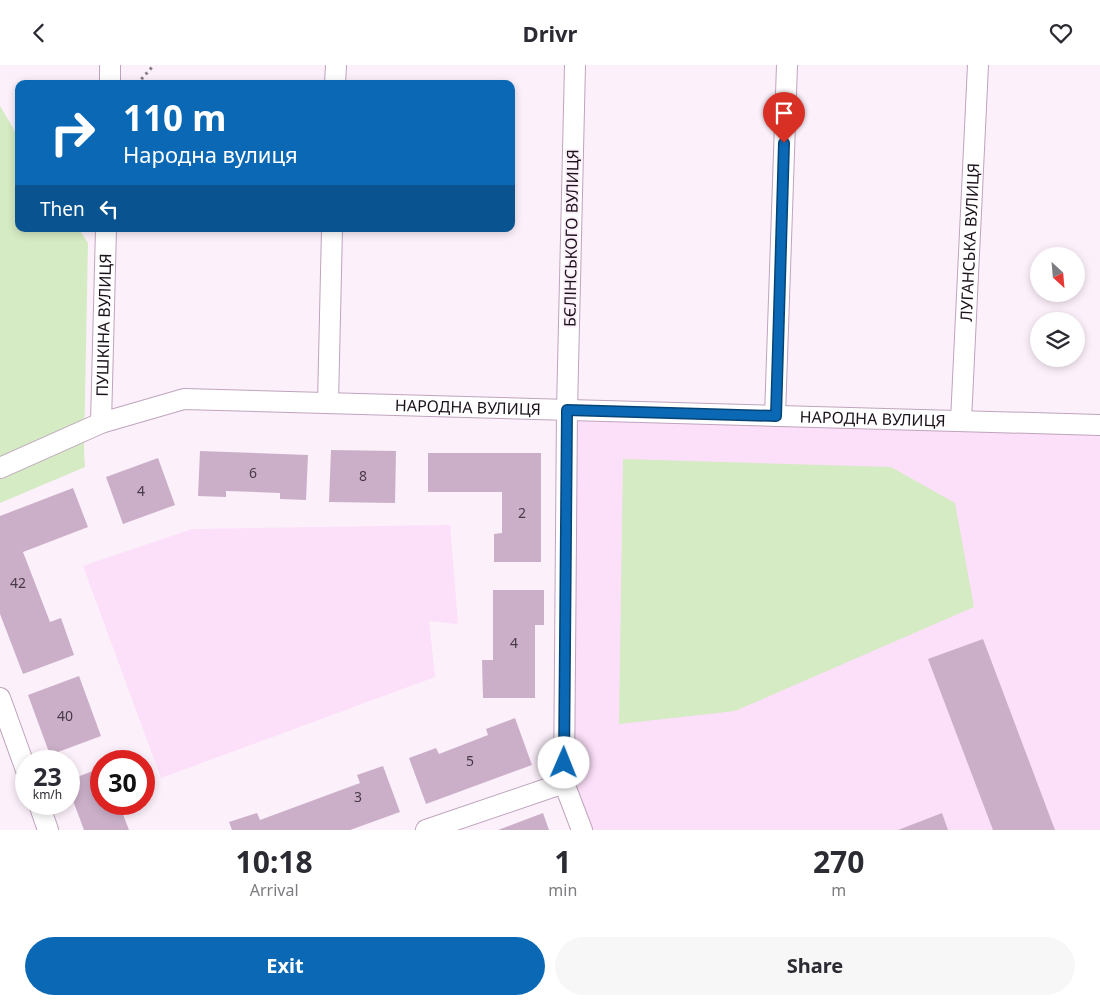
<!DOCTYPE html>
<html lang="en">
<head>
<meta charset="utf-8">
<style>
	:root { --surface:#fff; --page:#f7f7f7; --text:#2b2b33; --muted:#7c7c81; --accent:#0a68b5 }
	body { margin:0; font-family:"Noto Sans",sans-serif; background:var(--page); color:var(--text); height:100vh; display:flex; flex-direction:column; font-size:19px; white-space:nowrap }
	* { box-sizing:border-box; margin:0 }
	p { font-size:16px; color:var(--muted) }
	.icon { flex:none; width:28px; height:28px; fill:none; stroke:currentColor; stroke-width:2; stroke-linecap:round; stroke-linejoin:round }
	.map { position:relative; height:765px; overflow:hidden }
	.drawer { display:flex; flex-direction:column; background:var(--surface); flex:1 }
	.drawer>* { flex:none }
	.banner { position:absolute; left:15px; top:15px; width:500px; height:152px; border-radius:10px; box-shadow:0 2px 8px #0003; background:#0a68b5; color:#fff; overflow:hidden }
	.needle { width:32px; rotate:154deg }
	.controls { position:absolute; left:1030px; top:182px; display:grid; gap:10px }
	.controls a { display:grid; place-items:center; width:55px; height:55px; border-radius:50%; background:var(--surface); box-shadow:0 2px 8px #0003; font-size:25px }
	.speed { position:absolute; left:15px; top:685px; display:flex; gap:10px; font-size:25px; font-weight:700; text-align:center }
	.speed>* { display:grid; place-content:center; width:65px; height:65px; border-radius:50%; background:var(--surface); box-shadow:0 2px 8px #0003; line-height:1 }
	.speed small { font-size:12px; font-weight:400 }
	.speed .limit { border:8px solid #d22; background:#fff; color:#111 }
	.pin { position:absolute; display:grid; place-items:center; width:42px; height:42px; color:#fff; margin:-51px -21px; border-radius:50% 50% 50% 0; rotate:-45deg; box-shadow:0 0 5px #0007 }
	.pin .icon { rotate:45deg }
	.me { position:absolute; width:55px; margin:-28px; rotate:1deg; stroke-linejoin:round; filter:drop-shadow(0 0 4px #0008) }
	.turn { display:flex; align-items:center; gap:18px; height:105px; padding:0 25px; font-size:22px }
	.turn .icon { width:65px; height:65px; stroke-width:2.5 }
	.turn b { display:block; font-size:35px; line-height:42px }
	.then { display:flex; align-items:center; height:48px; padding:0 25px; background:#0003; gap:10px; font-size:19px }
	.eta { display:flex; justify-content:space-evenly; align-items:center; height:85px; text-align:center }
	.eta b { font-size:30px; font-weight:700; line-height:35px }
	.button { display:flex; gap:10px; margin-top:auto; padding:10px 25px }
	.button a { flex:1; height:58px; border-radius:30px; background:var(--accent); color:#fff; font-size:20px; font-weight:700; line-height:58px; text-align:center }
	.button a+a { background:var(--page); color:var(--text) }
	header { display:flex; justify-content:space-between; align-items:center; height:65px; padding:0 25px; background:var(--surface); font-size:22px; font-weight:700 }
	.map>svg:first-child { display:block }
	.built { fill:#fcdff9 }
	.green { fill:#d5ebc3 }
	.building { fill:#cbafc9 }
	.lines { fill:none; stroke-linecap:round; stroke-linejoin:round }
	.minor-casing { stroke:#bfa4bd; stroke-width:22 }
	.path { stroke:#857a84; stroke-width:3; stroke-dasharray:2.5 4; stroke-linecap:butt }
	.minor { stroke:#fff; stroke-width:20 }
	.route-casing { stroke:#064476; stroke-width:12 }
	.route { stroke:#0a68b5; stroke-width:9 }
	.labels { text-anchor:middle; stroke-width:4; stroke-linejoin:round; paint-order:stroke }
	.number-label { font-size:14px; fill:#483946 }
	.street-label { font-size:16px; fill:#1c121b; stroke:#fcf0fb }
</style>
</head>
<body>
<header><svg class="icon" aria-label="back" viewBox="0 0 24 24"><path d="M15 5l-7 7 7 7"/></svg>Drivr<svg class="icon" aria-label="heart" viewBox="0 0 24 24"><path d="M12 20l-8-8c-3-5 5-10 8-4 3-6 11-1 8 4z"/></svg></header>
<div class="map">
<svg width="1100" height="765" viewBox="0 0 1100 765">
	<rect width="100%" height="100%" fill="#fcf0fb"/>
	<g class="built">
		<path d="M567 345 1100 360V765H582L564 718Z"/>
		<path d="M450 460 458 559 429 556 435 612 161 713 83 501 192 464Z"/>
	</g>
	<g class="green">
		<path d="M0 41 19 73V164H79L88 178 84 386 85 402 0 438Z"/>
		<path d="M623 394 891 402 955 438 974 542 735 646 619 659Z"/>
	</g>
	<g class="building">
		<path d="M331 385 396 386 395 438 329 437Z"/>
		<path d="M200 386 308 390 306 435 280 434V428L226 426V432L198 431Z"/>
		<path d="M428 388H541V497H494V469L502 468V427H428Z"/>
		<path d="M158 393 175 440 123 459 106 412Z"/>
		<path d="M73 423 88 462 23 487 50 557 61 553 74 590 23 609 0 549V451Z"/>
		<path d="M493 525H544V560H535V633H483L482 595H493Z"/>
		<path d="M983 574 1055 765H993L928 594Z"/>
		<path d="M79 611 101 671 50 690 28 630Z"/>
		<path d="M515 653 532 700 426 739 409 693 436 683 439 689 488 670 486 664Z"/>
		<path d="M383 701 400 747 350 765H232L229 757 257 748 260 755 360 718 357 710Z"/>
		<path d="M101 703V739H119L129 765H84L69 725V715Z"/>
		<path d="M543 748 549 765H498Z"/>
		<path d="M942 748 948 765H898Z"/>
	</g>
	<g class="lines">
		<g class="minor-casing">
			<g id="minor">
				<path d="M575 0 567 345 564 718 582 765"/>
				<path d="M110 19V0"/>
				<path d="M335 19 336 0"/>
				<path d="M328 338 332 164"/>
				<path d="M775 351 787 0"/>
				<path id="s1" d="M961 356 978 0"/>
				<path id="s2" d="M101 358 106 164"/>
				<path id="s3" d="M0 403 101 358 184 334 1100 360"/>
				<path d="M0 633 26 705"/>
				<path d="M39 739 48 765"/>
				<path d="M426 765 564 718"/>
			</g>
		</g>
		<path class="path" d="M137 19 154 0"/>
		<use href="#minor" class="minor"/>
	</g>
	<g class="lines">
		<g class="route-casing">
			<path id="route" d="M564 698 567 345 776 351 784 78"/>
		</g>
		<use href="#route" class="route"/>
	</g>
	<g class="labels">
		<g class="number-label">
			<text x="253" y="413">6</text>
			<text x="363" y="416">8</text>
			<text x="141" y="431">4</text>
			<text x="522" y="453">2</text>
			<text x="18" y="523">42</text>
			<text x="514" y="583">4</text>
			<text x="65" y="656">40</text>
			<text x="470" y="701">5</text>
			<text x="358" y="737">3</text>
		</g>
		<g class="street-label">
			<text transform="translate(571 173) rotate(-89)" y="6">БЄЛІНСЬКОГО ВУЛИЦЯ</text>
			<text dy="6" stroke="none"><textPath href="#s1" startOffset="179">ЛУГАНСЬКА ВУЛИЦЯ</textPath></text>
			<text dy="6" stroke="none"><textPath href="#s2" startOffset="98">ПУШКІНА ВУЛИЦЯ</textPath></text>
			<text dy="6" stroke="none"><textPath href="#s3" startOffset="481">НАРОДНА ВУЛИЦЯ</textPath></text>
			<text dy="6" stroke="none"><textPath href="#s3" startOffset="886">НАРОДНА ВУЛИЦЯ</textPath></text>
		</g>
	</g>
</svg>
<div class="controls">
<a><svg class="needle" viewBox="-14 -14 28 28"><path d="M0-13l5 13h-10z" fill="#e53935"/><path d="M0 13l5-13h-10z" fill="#7c7c81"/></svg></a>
<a><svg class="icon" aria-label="layers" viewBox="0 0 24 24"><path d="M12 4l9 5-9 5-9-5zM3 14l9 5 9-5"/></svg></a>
</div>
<div class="speed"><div>23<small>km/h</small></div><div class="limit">30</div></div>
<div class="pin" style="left:784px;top:78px;background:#d93025"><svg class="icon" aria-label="arrive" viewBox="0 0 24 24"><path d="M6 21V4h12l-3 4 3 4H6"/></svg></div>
<svg class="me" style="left:564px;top:698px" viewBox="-20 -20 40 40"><circle r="19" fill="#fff"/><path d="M0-13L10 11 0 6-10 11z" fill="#0a68b5"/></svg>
<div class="banner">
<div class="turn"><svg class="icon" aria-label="right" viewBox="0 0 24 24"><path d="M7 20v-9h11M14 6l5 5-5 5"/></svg><div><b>110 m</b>Народна вулиця</div></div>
<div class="then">Then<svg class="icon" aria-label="left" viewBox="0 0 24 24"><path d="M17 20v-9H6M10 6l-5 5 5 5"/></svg></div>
</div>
</div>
<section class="drawer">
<div class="eta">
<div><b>10:18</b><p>Arrival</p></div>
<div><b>1</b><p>min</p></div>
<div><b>270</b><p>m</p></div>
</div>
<div class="button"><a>Exit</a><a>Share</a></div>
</section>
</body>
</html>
